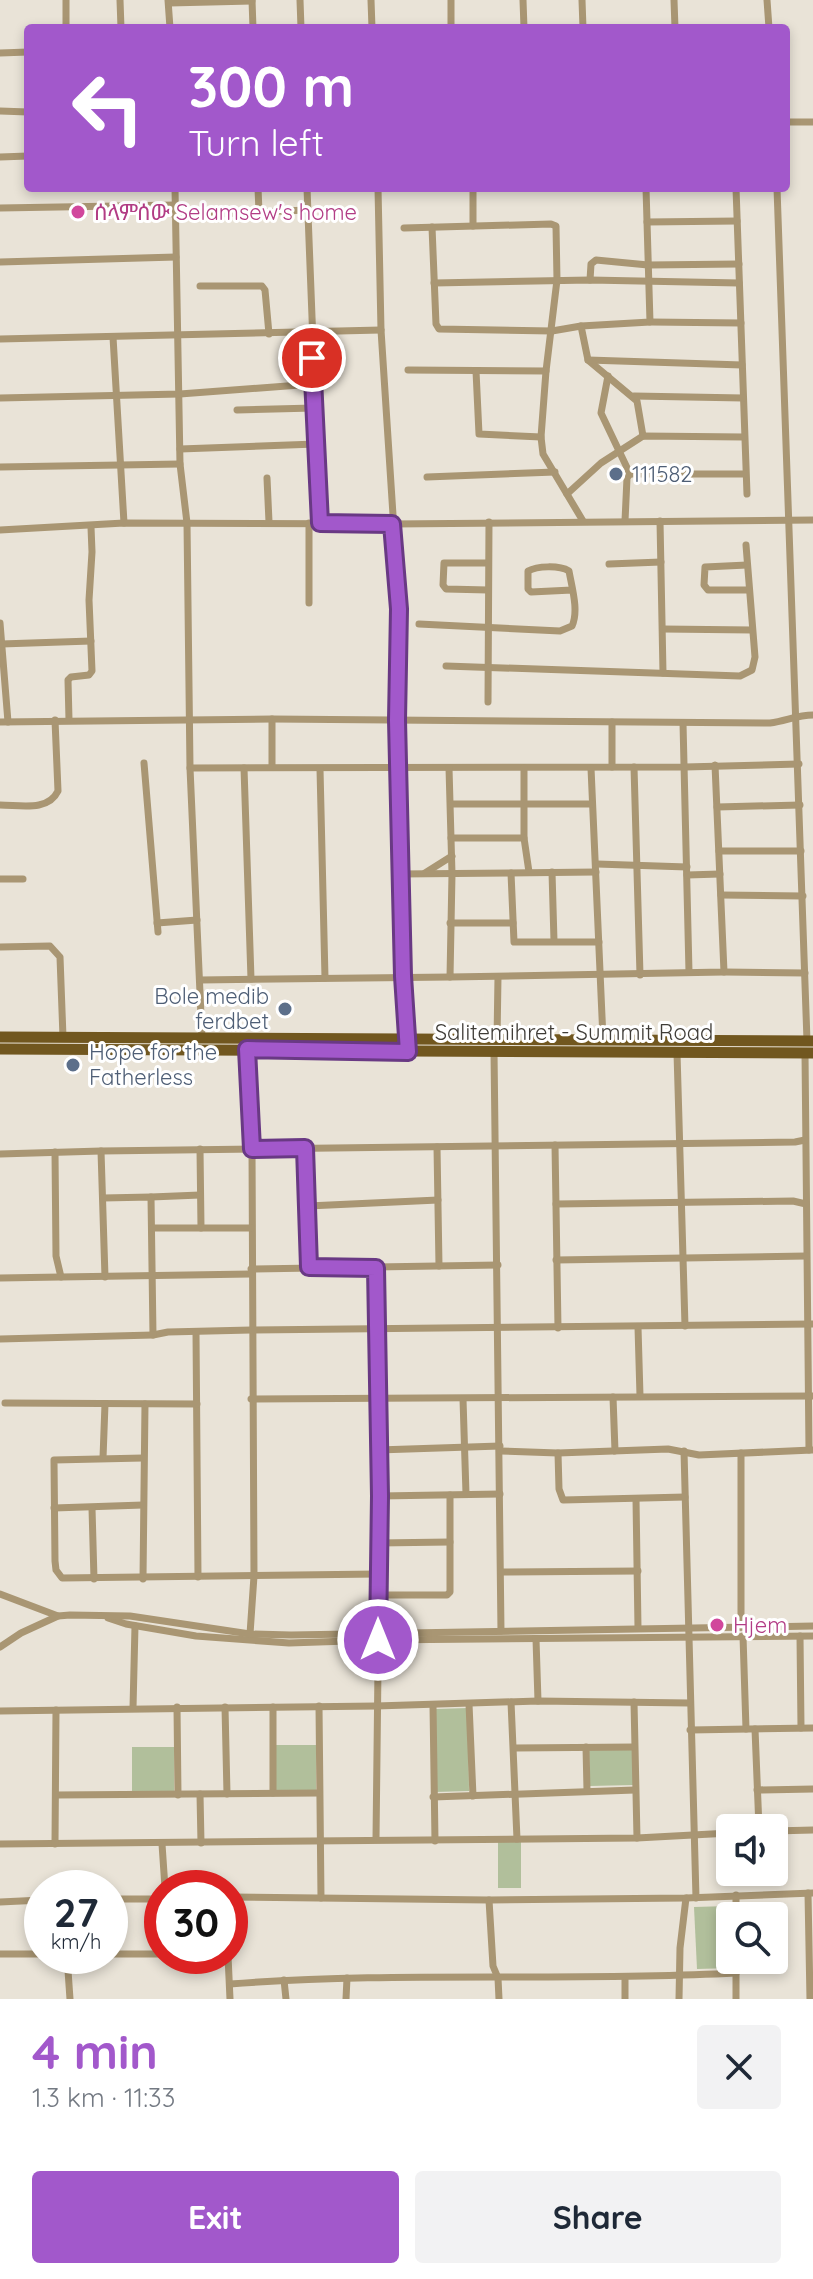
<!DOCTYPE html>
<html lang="en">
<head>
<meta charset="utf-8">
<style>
	:root { --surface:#fff; --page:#f2f2f3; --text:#1f2937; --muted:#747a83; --accent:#a258cb }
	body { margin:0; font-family:Quicksand,"Noto Sans Ethiopic",sans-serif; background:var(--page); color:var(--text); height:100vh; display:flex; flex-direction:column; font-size:30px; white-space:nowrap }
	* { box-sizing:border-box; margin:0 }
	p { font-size:26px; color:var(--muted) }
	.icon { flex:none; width:44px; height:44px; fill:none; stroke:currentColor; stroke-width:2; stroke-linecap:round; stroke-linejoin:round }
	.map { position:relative; height:1999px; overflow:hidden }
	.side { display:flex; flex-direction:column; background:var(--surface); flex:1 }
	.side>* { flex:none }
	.top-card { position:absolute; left:24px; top:24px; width:766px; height:168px; border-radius:8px; box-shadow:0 4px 12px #0003; background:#a258cb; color:#fff; overflow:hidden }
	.fabs { position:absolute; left:716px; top:1814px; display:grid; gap:16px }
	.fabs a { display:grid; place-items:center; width:72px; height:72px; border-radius:8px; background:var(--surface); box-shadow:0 4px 12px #0003; font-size:40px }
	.speed { position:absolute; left:24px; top:1870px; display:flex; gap:16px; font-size:40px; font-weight:700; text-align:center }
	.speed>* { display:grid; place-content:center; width:104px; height:104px; border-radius:50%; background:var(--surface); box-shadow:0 4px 12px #0003; line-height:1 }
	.speed small { font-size:20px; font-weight:400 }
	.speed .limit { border:12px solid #d22; background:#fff; color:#111 }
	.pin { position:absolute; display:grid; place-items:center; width:68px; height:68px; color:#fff; margin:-34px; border:4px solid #fff; border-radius:50%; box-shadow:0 2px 8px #0007 }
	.me { position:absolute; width:88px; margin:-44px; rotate:0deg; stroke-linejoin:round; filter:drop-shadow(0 0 6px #0008) }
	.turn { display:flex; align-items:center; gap:28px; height:168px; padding:0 32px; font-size:36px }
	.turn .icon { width:104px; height:104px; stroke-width:2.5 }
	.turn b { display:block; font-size:56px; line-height:68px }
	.round { display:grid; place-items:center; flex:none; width:84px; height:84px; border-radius:8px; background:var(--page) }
	.overview { display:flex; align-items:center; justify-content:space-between; height:136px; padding:0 32px }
	h1 { font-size:48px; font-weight:700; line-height:60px; color:var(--accent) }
	.button { display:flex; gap:16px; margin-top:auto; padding:16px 32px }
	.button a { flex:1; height:92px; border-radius:8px; background:var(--accent); color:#fff; font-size:32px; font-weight:700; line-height:92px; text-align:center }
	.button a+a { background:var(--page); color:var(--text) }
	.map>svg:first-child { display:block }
	.green { fill:#b1bf9b }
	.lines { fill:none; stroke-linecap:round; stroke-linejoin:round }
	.minor { stroke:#a99673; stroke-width:7 }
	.primary { stroke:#71571f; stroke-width:11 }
	.route-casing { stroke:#693984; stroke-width:20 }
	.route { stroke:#a258cb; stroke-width:14 }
	.hotel-dot { fill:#d1479c; stroke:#fff; stroke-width:3 }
	.service-dot { fill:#5c6f8a; stroke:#fff; stroke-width:3 }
	.labels { text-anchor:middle; stroke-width:6; stroke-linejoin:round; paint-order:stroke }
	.hotel-label { font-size:22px; fill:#b23c85; stroke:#fff; text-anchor:start }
	.service-label { font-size:22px; fill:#4e5e75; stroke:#fff; text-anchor:start }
	.street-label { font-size:22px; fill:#3f3c37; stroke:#fff }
</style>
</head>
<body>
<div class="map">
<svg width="813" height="1999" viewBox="0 0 813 1999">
	<rect width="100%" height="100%" fill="#e9e3d7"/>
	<g class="green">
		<path d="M468 1708 469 1791 435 1792V1709Z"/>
		<rect x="274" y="1745" width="42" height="45"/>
		<rect x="132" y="1747" width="42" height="46"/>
		<path d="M589 1748H633V1785L590 1786Z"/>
		<rect x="498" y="1842" width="23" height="46"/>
		<path d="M729 1906 732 1968 697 1969 694 1907Z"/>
	</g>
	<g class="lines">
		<g class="minor">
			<path d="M66 0V28"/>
			<path d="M120 0 121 28"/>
			<path d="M168 0 170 28"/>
			<path d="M252 0 253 28"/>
			<path d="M300 0 301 28"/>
			<path d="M371 0 372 28"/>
			<path d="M451 0V28"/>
			<path d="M523 0 524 28"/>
			<path d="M582 0 583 28"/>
			<path d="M674 0 675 28"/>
			<path d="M767 0 769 28"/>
			<path d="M169 3 252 1"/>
			<path d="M0 53 28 52"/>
			<path d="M0 111 28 112"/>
			<path d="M786 122H813"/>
			<path d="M0 157 28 156"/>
			<path d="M175 188 180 464 187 523 190 768 202 1038"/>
			<path d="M307 188 320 523"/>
			<path d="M378 188 381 330 398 592 400 661 397 720 403 976 407 1041"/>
			<path d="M473 188V226"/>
			<path d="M736 188 747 494"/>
			<path d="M777 188 807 1041"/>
			<path d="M0 208 175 205"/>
			<path d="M259 212 307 210"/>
			<path d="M175 216 259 212 258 188"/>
			<path d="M647 222 737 221"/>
			<path d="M432 227 436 324 439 329 552 331 581 326 650 322 646 188"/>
			<path d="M404 228 551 224 556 226 557 280 546 371 541 437 543 454 583 521"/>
			<path d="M0 262 176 257"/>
			<path d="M590 280 591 264 596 260 648 265 739 264"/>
			<path d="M434 283 590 280 739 283"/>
			<path d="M200 286H262L265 290 269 334"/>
			<path d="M650 322 741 323"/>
			<path d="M581 326 588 360 637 401 643 436"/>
			<path d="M113 337 124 523"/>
			<path d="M0 339 381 330"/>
			<path d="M588 360 742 365"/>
			<path d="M408 370 546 371"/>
			<path d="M476 371 479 434 541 437"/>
			<path d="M608 376 601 413 630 474"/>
			<path d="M634 396 743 398"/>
			<path d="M0 398 180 394 313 384"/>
			<path d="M237 410 314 408"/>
			<path d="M180 449 316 444"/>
			<path d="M0 467 180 464"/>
			<path d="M427 477 555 472"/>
			<path d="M267 478 269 522"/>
			<path d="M567 494 601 463 643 436 744 437"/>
			<path d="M625 521 627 478 630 474H745"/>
			<path d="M660 521 663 673"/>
			<path d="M0 530 124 523 392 524 813 520"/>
			<path d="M488 563H444L443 585 446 589 488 590"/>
			<path d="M609 564 661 562"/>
			<path d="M747 565 705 567 704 585 708 590H749"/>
			<path d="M309 603V523"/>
			<path d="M0 623 8 722"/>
			<path d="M419 624 560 631 572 626C579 611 572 588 569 571 559 565 537 566 528 571V589L531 592 572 590"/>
			<path d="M663 629 752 630"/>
			<path d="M1 644 91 641"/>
			<path d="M446 666 740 676 752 670 755 657 746 545"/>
			<path d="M488 702 489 522"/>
			<path d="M272 719V767"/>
			<path d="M69 720 68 680 71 677 89 675 92 671 89 600 92 552 91 527"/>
			<path d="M0 722 272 719 770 723C786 721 797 715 813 715"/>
			<path d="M612 722V767"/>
			<path d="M683 723 689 972"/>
			<path d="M144 763 158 932"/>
			<path d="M634 767 640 975"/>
			<path d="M190 768 685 767 799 764"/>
			<path d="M244 768 251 979"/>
			<path d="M449 768 452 874 450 977 724 972 715 765"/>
			<path d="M524 768V838"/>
			<path d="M591 768 603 1039"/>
			<path d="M320 769 325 978"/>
			<path d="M451 804H592"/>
			<path d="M0 805C20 805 48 812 58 791L55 720"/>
			<path d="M717 807 800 805"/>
			<path d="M451 838H524L529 872"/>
			<path d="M719 851H801"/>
			<path d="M597 864 687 867"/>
			<path d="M552 872 554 941"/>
			<path d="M425 873 452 856"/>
			<path d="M511 873 514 942H599"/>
			<path d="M400 874 596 872"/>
			<path d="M687 875 720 874"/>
			<path d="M0 879H23"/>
			<path d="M721 895 803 896"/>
			<path d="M157 923 197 920"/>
			<path d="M450 923H513"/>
			<path d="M0 947 50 946 60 957 63 1037"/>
			<path d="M724 972 805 973"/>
			<path d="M200 980 450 977"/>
			<path d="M497 1040 498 977"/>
			<path d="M247 1049 252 1149 254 1576 250 1634"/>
			<path d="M494 1051 501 1631"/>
			<path d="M677 1053 685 1326"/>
			<path d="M805 1053 809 1450"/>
			<path d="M555 1145 558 1328"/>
			<path d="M437 1147 439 1266"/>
			<path d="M305 1148 309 1267"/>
			<path d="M200 1149 201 1228"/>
			<path d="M101 1151 105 1277"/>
			<path d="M55 1152 56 1256 61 1277 251 1274"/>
			<path d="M0 1154 101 1151 795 1142 805 1140"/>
			<path d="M151 1197 200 1195"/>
			<path d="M103 1198 151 1197 153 1335 168 1332 251 1330 813 1324"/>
			<path d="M556 1204 793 1201 806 1204"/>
			<path d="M308 1206 438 1200"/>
			<path d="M153 1228H251"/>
			<path d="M556 1260 806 1256"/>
			<path d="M376 1268 380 1496 376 1839"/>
			<path d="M251 1269 498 1265"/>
			<path d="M0 1278 61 1277"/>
			<path d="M638 1327 640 1396"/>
			<path d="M196 1332 198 1577"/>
			<path d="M0 1339 153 1335"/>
			<path d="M613 1397 615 1451"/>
			<path d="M251 1399 813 1396"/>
			<path d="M463 1399 466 1494"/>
			<path d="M5 1403 197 1404"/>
			<path d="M378 1450 500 1446"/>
			<path d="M500 1451 558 1453 668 1449 699 1455 812 1450"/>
			<path d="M684 1451 696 1898"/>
			<path d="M558 1453 559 1489 563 1500 685 1497"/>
			<path d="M741 1453V1627"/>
			<path d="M103 1458 105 1404"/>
			<path d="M143 1458 54 1460 55 1561 56 1570 62 1578 378 1574"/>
			<path d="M380 1496 500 1494"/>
			<path d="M636 1499 638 1628"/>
			<path d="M54 1508 143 1505"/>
			<path d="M92 1508 94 1579"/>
			<path d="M378 1543 450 1542"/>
			<path d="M501 1572 638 1571"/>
			<path d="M143 1579 145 1404"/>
			<path d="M0 1594 58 1616"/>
			<path d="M379 1595H447L450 1592V1495"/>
			<path d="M108 1618 126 1624 196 1636 289 1643 378 1640 813 1636"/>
			<path d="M743 1636 746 1729"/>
			<path d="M800 1636 801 1728"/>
			<path d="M536 1639 538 1701"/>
			<path d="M0 1647 21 1633 58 1616 70 1615 130 1616 250 1634 291 1635 813 1626"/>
			<path d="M511 1702 517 1839"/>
			<path d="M634 1702 637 1838"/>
			<path d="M469 1704 473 1796"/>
			<path d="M433 1705 435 1841"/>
			<path d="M319 1706 321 1898"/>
			<path d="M177 1707 178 1795"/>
			<path d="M225 1707 227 1794"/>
			<path d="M133 1708 135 1626"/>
			<path d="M0 1711 376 1706 538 1701 689 1703"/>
			<path d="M755 1729 759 1828"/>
			<path d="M690 1730 813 1728"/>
			<path d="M586 1747 587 1790"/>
			<path d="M515 1748 634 1747"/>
			<path d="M757 1790 813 1789"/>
			<path d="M273 1793V1707"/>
			<path d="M200 1794 201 1843"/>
			<path d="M56 1795 319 1793"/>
			<path d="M433 1797 635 1790"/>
			<path d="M774 1831 813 1830"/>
			<path d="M0 1844 637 1838 730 1833"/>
			<path d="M55 1844 56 1710"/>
			<path d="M162 1844 165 1888"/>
			<path d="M808 1893 810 1999"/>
			<path d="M736 1895V1916"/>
			<path d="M230 1897 489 1900 686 1898 813 1893"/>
			<path d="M110 1899H162"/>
			<path d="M489 1900 493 1966 498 1978 499 1999"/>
			<path d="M0 1902 42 1900"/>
			<path d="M0 1954H42"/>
			<path d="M110 1954H162"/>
			<path d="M67 1956 70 1999"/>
			<path d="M228 1956 230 1999"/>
			<path d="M736 1960V1999"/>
			<path d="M625 1977V1999"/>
			<path d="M284 1980 286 1999"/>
			<path d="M230 1984C398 1971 568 1982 736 1973"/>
			<path d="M346 1999 347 1978"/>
			<path d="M679 1999 680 1948 686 1898"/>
		</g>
		<g class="primary">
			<path d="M0 1037 813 1041"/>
			<path d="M0 1049 813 1053"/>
		</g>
	</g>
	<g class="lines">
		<g class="route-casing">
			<path id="route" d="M312 358 320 523 392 524 399 609 397 720 403 976 408 1052 247 1049 252 1149 305 1148 309 1267 376 1268 380 1496 378 1640"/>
		</g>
		<use href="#route" class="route"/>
	</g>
	<g class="hotel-dot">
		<circle cx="78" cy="212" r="8"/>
		<circle cx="717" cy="1625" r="8"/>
	</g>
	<g class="service-dot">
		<circle cx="616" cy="474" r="8"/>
		<circle cx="285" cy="1009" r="8"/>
		<circle cx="73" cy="1065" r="8"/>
	</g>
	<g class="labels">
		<g class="hotel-label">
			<text x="94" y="220">ሰላምሰው Selamsew's home</text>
			<text x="733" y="1633">Hjem</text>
		</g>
		<g class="service-label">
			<text x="632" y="482">111582</text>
			<text x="269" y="1004" text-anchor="end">Bole medib<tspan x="269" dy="25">ferdbet</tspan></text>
			<text x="89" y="1060">Hope for the<tspan x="89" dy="25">Fatherless</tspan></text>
		</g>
		<g class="street-label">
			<text x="574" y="1040">Salitemihret - Summit Road</text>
		</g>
	</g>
</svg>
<div class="fabs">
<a><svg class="icon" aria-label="sound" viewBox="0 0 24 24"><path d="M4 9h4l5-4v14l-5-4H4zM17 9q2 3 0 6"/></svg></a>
<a><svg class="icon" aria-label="search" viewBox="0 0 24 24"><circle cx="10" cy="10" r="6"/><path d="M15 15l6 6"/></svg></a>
</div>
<div class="speed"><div>27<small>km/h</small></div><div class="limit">30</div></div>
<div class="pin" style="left:312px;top:358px;background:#d93025"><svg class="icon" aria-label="arrive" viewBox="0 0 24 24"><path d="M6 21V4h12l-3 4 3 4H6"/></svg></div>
<svg class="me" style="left:378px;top:1640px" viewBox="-20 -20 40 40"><circle r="17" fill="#a258cb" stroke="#fff" stroke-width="3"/><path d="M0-11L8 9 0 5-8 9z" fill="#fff"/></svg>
<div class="top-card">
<div class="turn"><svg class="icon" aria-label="left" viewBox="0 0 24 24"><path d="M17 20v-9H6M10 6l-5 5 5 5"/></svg><div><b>300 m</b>Turn left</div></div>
</div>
</div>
<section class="side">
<div class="overview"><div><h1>4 min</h1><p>1.3 km · 11:33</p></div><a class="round"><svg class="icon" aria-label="close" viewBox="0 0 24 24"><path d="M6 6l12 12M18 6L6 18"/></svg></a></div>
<div class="button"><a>Exit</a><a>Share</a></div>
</section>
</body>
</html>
